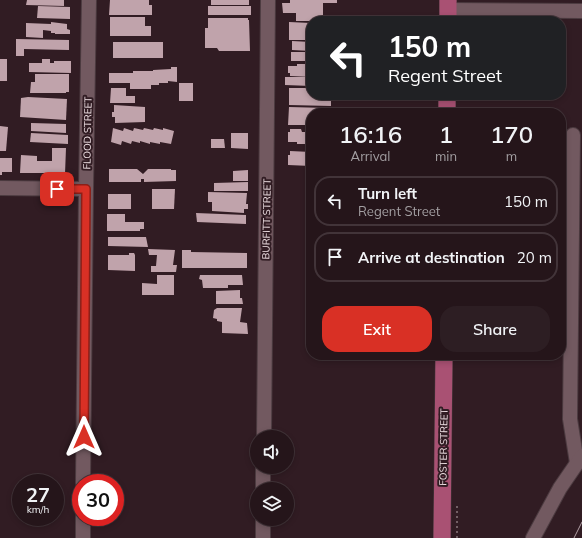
<!DOCTYPE html>
<html lang="en">
<head>
<meta charset="utf-8">
<style>
	:root { --surface:#25151a; --page:#2d1e23; --text:#f1f3f6; --muted:#a39fa2; --line:#423439; --accent:#d93025 }
	body { margin:0; font-family:Mulish,sans-serif; background:var(--page); color:var(--text); height:100vh; display:flex; flex-direction:column; font-size:15px; white-space:nowrap }
	* { box-sizing:border-box; margin:0 }
	p { font-size:13px; color:var(--muted) }
	.icon { flex:none; width:22px; height:22px; fill:none; stroke:currentColor; stroke-width:2; stroke-linecap:round; stroke-linejoin:round }
	.map { position:relative; flex:1; overflow:hidden }
	.side { position:absolute; left:306px; top:108px; width:260px; height:252px; display:flex; flex-direction:column; background:var(--surface); border-radius:16px; box-shadow:0 2px 6px #0003,0 0 0 1px var(--line) }
	.side>* { flex:none }
	.hud { position:absolute; left:306px; top:16px; width:260px; height:84px; border-radius:16px; box-shadow:0 2px 6px #0003,0 0 0 1px var(--line); background:#202124; color:#fff; overflow:hidden }
	.fabs { position:absolute; left:250px; top:430px; display:grid; gap:8px }
	.fabs a { display:grid; place-items:center; width:44px; height:44px; border-radius:50%; background:var(--surface); box-shadow:0 2px 6px #0003,0 0 0 1px var(--line); font-size:20px }
	.speed { position:absolute; left:12px; top:474px; display:flex; gap:8px; font-size:20px; font-weight:700; text-align:center }
	.speed>* { display:grid; place-content:center; width:52px; height:52px; border-radius:50%; background:var(--surface); box-shadow:0 2px 6px #0003,0 0 0 1px var(--line); line-height:1 }
	.speed small { font-size:10px; font-weight:400 }
	.speed .limit { border:6px solid #d22; background:#fff; color:#111 }
	.pin { position:absolute; display:grid; place-items:center; width:34px; height:34px; color:#fff; margin:-17px; border-radius:8px; box-shadow:0 2px 6px #0006 }
	.me { position:absolute; width:44px; margin:-22px; rotate:0deg; stroke-linejoin:round; filter:drop-shadow(0 0 3px #0008) }
	.turn { display:flex; align-items:center; gap:14px; height:84px; padding:0 16px; font-size:18px }
	.turn .icon { width:52px; height:52px; stroke-width:2.5 }
	.turn b { display:block; font-size:28px; line-height:34px }
	.eta { display:flex; justify-content:space-evenly; align-items:center; height:68px; text-align:center }
	.eta b { font-size:24px; font-weight:600; line-height:28px }
	.primary-button { display:flex; gap:8px; margin-top:auto; padding:8px 16px }
	.primary-button a { flex:1; height:46px; border-radius:16px; background:var(--accent); color:#fff; font-size:16px; font-weight:600; line-height:46px; text-align:center }
	.primary-button a+a { background:var(--page); color:var(--text) }
	ul { padding:0; list-style:none }
	li { display:flex; align-items:center; gap:12px; height:50px; margin:0 8px 6px; padding:0 8px; border:2px solid var(--line); border-radius:16px }
	li div { flex:1 }
	li b { display:block; font-size:15px }
	li em { font-style:normal }
	.map>svg:first-child { display:block }
	.building { fill:#c0a3ab }
	.lines { fill:none; stroke-linecap:round; stroke-linejoin:round }
	.minor-casing { stroke:#4c3b40; stroke-width:16 }
	.major-casing { stroke:#4c3b40; stroke-width:18 }
	.path { stroke:#725f65; stroke-width:2; stroke-dasharray:2 3; stroke-linecap:butt }
	.minor { stroke:#725960; stroke-width:14 }
	.major { stroke:#a95173; stroke-width:17 }
	.tram { stroke:#b1a0a5; stroke-width:1 }
	.route-casing { stroke:#8d1f18; stroke-width:10 }
	.route { stroke:#d93025; stroke-width:7 }
	.labels { text-anchor:middle; stroke-width:4; stroke-linejoin:round; paint-order:stroke }
	.street-label { font-size:10px; fill:#f1e2e6; stroke:#311c23 }
</style>
</head>
<body>
<div class="map">
<svg width="582" height="538" viewBox="0 0 582 538">
	<rect width="100%" height="100%" fill="#311c23"/>
	<g class="building">
		<path d="M27 0H64V6L26 5Z"/>
		<path d="M110 0H149V5H152V15H109Z"/>
		<rect x="211" y="0" width="38" height="5"/>
		<path d="M290 0H337V3H323V21H296V13H283L282 3H290Z"/>
		<path d="M38 6 70 7V19L37 18Z"/>
		<rect x="208" y="6" width="43" height="9"/>
		<path d="M110 17H145V26H151V36H110Z"/>
		<path d="M208 18H248V20H249L250 51H219L217 48H205V28H208Z"/>
		<path d="M51 22 67 24V29L70 30V34H55V33H51V31L43 30V38L26 37V23L51 24Z"/>
		<path d="M289 22 311 23V40H289Z"/>
		<path d="M16 39 69 40V50L24 49V56H16Z"/>
		<path d="M292 41 311 42V51L292 50Z"/>
		<rect x="113" y="42" width="50" height="16"/>
		<rect x="291" y="52" width="20" height="9"/>
		<rect x="0" y="59" width="7" height="22"/>
		<path d="M42 59H50V63H54V61H71V73L29 72V63H42Z"/>
		<path d="M297 64H311V77L290 76V73H288V66H297Z"/>
		<path d="M171 67H177V82L168 81V83H159V85H151V89H130V83H109V73H133V71H153V70L171 69Z"/>
		<path d="M35 74H69V92H66V93H30L31 82H35Z"/>
		<path d="M285 77H311V86L285 85Z"/>
		<rect x="179" y="83" width="14" height="18"/>
		<path d="M111 88H126V96H135V103H110Z"/>
		<path d="M289 88H311V95H331V106L289 105Z"/>
		<path d="M28 97 67 99 66 120 20 117 21 98Z"/>
		<path d="M114 105 145 107V122L115 123V117H112V112H114Z"/>
		<path d="M289 107 328 108V113H311V125H288Z"/>
		<path d="M31 123 66 124V133L31 131Z"/>
		<path d="M0 126 8 127 6 151H0Z"/>
		<path d="M113 128 123 131 124 128 133 131 134 128 143 130 144 128 153 130 154 128 163 130V128L174 131 171 144 160 142V144L150 142V144L140 141V143L132 141 131 144 122 141 121 145 111 142Z"/>
		<path d="M305 128H311V141L305 142V144H297V142H288V132H290V129H301L302 132H305Z"/>
		<path d="M31 133 68 135V144L30 142Z"/>
		<path d="M231 133H248V149L231 148Z"/>
		<path d="M211 139H224L225 148H211Z"/>
		<path d="M52 148H66L65 174H55V173H20L21 155 37 156V161H52Z"/>
		<path d="M290 151 311 152V166L288 165V155H290Z"/>
		<path d="M0 158H12V172H2V175H0Z"/>
		<path d="M109 169H137L143 174 148 169H171V170H176V181L144 182V179H141V182H109Z"/>
		<path d="M248 170V181H233V171Z"/>
		<path d="M248 182V191H214V183Z"/>
		<path d="M152 189H175L174 209H152Z"/>
		<path d="M208 192 247 193 246 204H248V209H244V213L212 211V202H208Z"/>
		<rect x="108" y="194" width="23" height="15"/>
		<path d="M196 213 246 215V224L197 222Z"/>
		<path d="M107 214H125V222H144V229H140V231H107Z"/>
		<path d="M108 237H146L148 247 108 246Z"/>
		<path d="M148 249 175 250 173 265H177L176 272H151V266H156L157 255H149Z"/>
		<path d="M182 250H191V252L247 253V268H182Z"/>
		<path d="M129 253H134L135 255V271L108 270V255H129Z"/>
		<path d="M157 275H174V295H142V283L157 284Z"/>
		<path d="M200 275H242L243 285H228V288H203L202 280 199 279Z"/>
		<path d="M240 290V298H242L243 304H216V291Z"/>
		<path d="M217 308H242L240 322 247 323 248 334 222 333V322L217 321V319L213 318 214 310Z"/>
	</g>
	<g class="lines">
		<g class="minor-casing">
			<g id="minor">
				<path d="M448 10 582 11"/>
				<path d="M573 135 570 419 577 463"/>
				<path d="M0 188 86 189"/>
				<path d="M264 437 268 0"/>
				<path d="M83 483 86 189 89 0"/>
				<path d="M263 489V467"/>
				<path d="M83 538V517"/>
				<path d="M263 538V519"/>
				<path d="M533 538 560 488 582 456"/>
			</g>
		</g>
		<g class="major-casing">
			<g id="major">
				<path d="M448 21V0"/>
				<path d="M447 113V95"/>
				<path d="M442 538 444 355"/>
			</g>
		</g>
		<path class="path" d="M457 538V503"/>
		<use href="#minor" class="minor"/>
		<use href="#major" class="major"/>
		<path class="tram" d="M574 538 582 522"/>
	</g>
	<g class="lines">
		<g class="route-casing">
			<path id="route" d="M57 189H86L84 437"/>
		</g>
		<use href="#route" class="route"/>
	</g>
	<g class="labels">
		<g class="street-label">
			<text transform="translate(87 133) rotate(-89)" y="4">FLOOD STREET</text>
			<text transform="translate(266 219) rotate(-89)" y="4">BURFITT STREET</text>
			<text transform="translate(443 447) rotate(-89)" y="4">FOSTER STREET</text>
		</g>
	</g>
</svg>
<div class="fabs">
<a><svg class="icon" aria-label="sound" viewBox="0 0 24 24"><path d="M4 9h4l5-4v14l-5-4H4zM17 9q2 3 0 6"/></svg></a>
<a><svg class="icon" aria-label="layers" viewBox="0 0 24 24"><path d="M12 4l9 5-9 5-9-5zM3 14l9 5 9-5"/></svg></a>
</div>
<div class="speed"><div>27<small>km/h</small></div><div class="limit">30</div></div>
<div class="pin" style="left:57px;top:189px;background:#d93025"><svg class="icon" aria-label="arrive" viewBox="0 0 24 24"><path d="M6 21V4h12l-3 4 3 4H6"/></svg></div>
<svg class="me" style="left:84px;top:437px" viewBox="-20 -20 40 40"><path d="M0-17L14 15 0 8-14 15z" fill="#d93025" stroke="#fff" stroke-width="4"/></svg>
<div class="hud">
<div class="turn"><svg class="icon" aria-label="left" viewBox="0 0 24 24"><path d="M17 20v-9H6M10 6l-5 5 5 5"/></svg><div><b>150 m</b>Regent Street</div></div>
</div>
<section class="side">
<div class="eta">
<div><b>16:16</b><p>Arrival</p></div>
<div><b>1</b><p>min</p></div>
<div><b>170</b><p>m</p></div>
</div>
<ul>
<li><svg class="icon" aria-label="left" viewBox="0 0 24 24"><path d="M17 20v-9H6M10 6l-5 5 5 5"/></svg><div><b>Turn left</b><p>Regent Street</p></div><em>150 m</em></li>
<li><svg class="icon" aria-label="arrive" viewBox="0 0 24 24"><path d="M6 21V4h12l-3 4 3 4H6"/></svg><div><b>Arrive at destination</b></div><em>20 m</em></li>
</ul>
<div class="primary-button"><a>Exit</a><a>Share</a></div>
</section>
</div>
</body>
</html>
